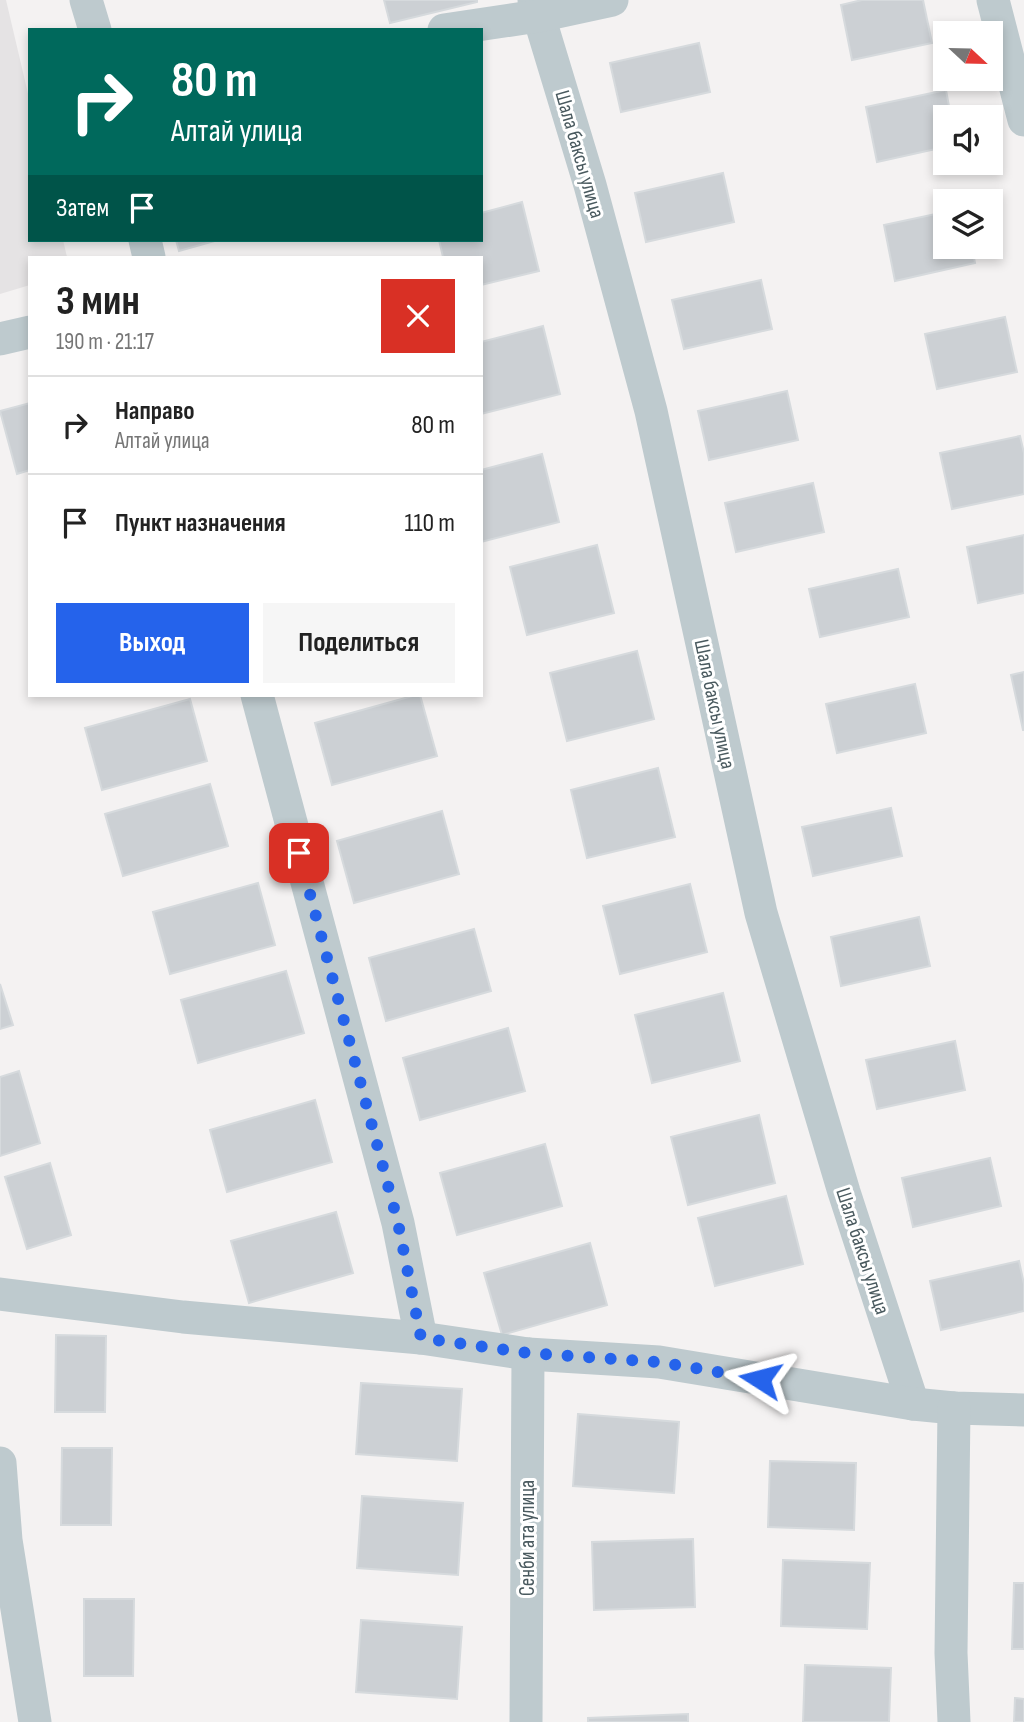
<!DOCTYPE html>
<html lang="ru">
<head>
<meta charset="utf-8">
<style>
	:root { --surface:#fff; --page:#f6f6f6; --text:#222; --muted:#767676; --line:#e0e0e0; --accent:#2563eb }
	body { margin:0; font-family:"Sofia Sans Condensed",sans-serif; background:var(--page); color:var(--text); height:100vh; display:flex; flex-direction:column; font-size:26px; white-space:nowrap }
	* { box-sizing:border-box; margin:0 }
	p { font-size:23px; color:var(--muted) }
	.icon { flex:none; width:38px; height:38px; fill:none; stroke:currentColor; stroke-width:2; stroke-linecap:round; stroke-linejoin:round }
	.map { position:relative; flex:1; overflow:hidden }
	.drawer { position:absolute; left:28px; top:256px; width:455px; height:441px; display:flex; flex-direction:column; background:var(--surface); border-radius:0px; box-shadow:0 4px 10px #0003 }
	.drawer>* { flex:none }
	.guide { position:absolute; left:28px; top:28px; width:455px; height:214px; border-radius:0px; box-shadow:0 4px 10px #0003; background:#00695c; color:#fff; overflow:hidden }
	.needle { width:46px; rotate:112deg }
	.controls { position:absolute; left:933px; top:21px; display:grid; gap:14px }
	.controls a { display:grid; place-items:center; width:70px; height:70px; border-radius:0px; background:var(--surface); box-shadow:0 4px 10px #0003; font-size:35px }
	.pin { position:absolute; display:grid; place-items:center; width:60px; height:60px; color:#fff; margin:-30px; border-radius:14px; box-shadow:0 4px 10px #0006 }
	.me { position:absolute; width:77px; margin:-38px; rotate:279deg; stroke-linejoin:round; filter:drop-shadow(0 0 5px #0008) }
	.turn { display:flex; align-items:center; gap:24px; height:147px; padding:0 28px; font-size:32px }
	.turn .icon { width:91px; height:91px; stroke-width:2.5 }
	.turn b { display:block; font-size:49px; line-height:60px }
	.then { display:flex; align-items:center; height:66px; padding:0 28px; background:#0003; gap:14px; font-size:26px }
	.round { display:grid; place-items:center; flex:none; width:74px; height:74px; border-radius:0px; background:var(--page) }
	.head { display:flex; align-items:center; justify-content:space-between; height:119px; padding:0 28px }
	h1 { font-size:42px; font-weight:700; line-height:52px }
	.action { display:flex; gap:14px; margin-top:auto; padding:14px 28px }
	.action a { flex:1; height:80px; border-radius:0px; background:var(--accent); color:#fff; font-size:28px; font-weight:700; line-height:80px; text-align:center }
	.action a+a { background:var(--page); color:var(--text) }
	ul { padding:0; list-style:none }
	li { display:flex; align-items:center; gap:21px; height:98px; padding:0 28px; border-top:2px solid var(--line) }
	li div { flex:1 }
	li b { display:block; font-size:26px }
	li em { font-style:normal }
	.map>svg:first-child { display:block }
	.education { fill:#e5e3e4 }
	.building { fill:#ccd0d4; stroke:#d6dadd; stroke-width:2 }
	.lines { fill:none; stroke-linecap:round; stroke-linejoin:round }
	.street { stroke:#becace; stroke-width:33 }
	.route { stroke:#2563eb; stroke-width:12; stroke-dasharray:0 21.6 }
	.labels { text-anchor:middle; stroke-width:6; stroke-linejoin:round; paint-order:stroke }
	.street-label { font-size:21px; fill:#4a5a5f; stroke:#fff }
</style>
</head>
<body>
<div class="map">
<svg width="1024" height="1722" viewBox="0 0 1024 1722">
	<rect width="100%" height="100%" fill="#f4f2f2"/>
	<path class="education" d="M0 0H6L30 102V240H63L67 257H30V285L0 294Z"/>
	<g class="building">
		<path d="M384 0H477V2L390 23Z"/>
		<path d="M862 0H923L932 43 852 60 841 5Z"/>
		<path d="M699 43 710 92 621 112 610 63Z"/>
		<path d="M946 90 951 117H945V147L877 162 866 107Z"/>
		<path d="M723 173 734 222 646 242 635 193Z"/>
		<path d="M522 202 539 271 481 285V257H443L439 240H481V213Z"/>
		<path d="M945 212V247H972L975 263 895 281 884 225Z"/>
		<path d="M176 240H218L179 251Z"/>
		<path d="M761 280 772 329 684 349 672 300Z"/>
		<path d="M1005 317 1017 372 937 389 925 334Z"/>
		<path d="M543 326 560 394 481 414V342Z"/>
		<path d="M787 391 798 440 709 460 698 411Z"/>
		<path d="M30 403V470L17 474 0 411Z"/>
		<path d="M1020 436 1024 453V494L952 509 940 453Z"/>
		<path d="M542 454 559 522 481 542V470Z"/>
		<path d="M813 483 824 532 736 552 725 503Z"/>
		<path d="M1024 535V593L978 603 967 547Z"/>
		<path d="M597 545 614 613 527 635 510 567Z"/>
		<path d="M898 569 909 617 820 637 809 589Z"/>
		<path d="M637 651 654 719 567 741 550 673Z"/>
		<path d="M1024 672V730H1023L1011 675Z"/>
		<path d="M915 684 926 733 837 753 826 704Z"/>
		<path d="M416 695H420L437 756 332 785 315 723Z"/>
		<path d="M190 699 207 761 102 790 85 728Z"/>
		<path d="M658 768 675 837 587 858 571 790Z"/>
		<path d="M210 784 228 846 123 876 105 814Z"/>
		<path d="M891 808 902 856 813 876 802 827Z"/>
		<path d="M442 811 459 874 354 903 337 841Z"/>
		<path d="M258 883 275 945 170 974 153 912Z"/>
		<path d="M690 884 707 952 620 974 603 906Z"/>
		<path d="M919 917 930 966 841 986 831 937Z"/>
		<path d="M474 929 491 991 386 1021 369 958Z"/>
		<path d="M286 971 304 1033 198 1063 181 1000Z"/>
		<path d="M0 984 13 1025 0 1029Z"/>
		<path d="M723 993 740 1061 652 1083 635 1015Z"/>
		<path d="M508 1028 525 1091 420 1120 403 1058Z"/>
		<path d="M955 1041 965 1090 877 1109 866 1060Z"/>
		<path d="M19 1071 40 1143 0 1156V1077Z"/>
		<path d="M315 1100 332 1162 227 1192 210 1130Z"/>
		<path d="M759 1115 775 1183 688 1205 671 1137Z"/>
		<path d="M545 1144 562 1206 457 1235 440 1173Z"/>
		<path d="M990 1158 1001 1206 913 1227 902 1178Z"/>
		<path d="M50 1163 71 1235 27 1249 5 1177Z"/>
		<path d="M786 1196 803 1264 715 1286 698 1218Z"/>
		<path d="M336 1212 353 1273 249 1303 231 1241Z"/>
		<path d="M590 1243 607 1305 502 1335 484 1273Z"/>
		<path d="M1019 1261 1024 1284V1311L941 1330 930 1281Z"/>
		<path d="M56 1335 106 1336 105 1412H55Z"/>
		<path d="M361 1383 462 1389 457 1461 356 1454Z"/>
		<path d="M578 1414 679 1422 674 1493 573 1486Z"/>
		<path d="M62 1448H112L111 1525H61Z"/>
		<path d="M770 1461 856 1463 854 1530 768 1527Z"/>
		<path d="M362 1496 463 1503 458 1575 357 1568Z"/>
		<path d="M693 1539 695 1607 594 1610 592 1542Z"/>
		<path d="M783 1560 870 1563 867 1629 781 1626Z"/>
		<path d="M1014 1583H1024V1649H1012Z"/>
		<path d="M84 1599H134L133 1676H84Z"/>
		<path d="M361 1620 462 1627 457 1699 356 1692Z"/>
		<path d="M805 1665 891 1668 889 1722H803Z"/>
		<path d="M1015 1698 1024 1699V1722H1014Z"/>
		<path d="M688 1714V1722H588V1718Z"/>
	</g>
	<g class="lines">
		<g class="street">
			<path d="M86 0 95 30"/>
			<path d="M534 0 590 185 651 411 761 913 844 1192 913 1404"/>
			<path d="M993 0 1024 120"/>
			<path d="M444 30 538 16 612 0"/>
			<path d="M145 240 149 257"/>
			<path d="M0 339 30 332"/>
			<path d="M257 695 398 1223 421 1338"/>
			<path d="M0 1294 183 1317 421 1338 528 1354 659 1362 913 1404 954 1408 1024 1410"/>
			<path d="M954 1408 951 1653 954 1722"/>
			<path d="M0 1463 6 1540 35 1722"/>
			<path d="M526 1722 528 1354"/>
		</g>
	</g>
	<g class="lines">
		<path class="route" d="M299 853 398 1223 421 1338 528 1353 659 1362 760 1379"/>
	</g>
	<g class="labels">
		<g class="street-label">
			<text transform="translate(580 154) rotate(74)" y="7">Шала баксы улица</text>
			<text transform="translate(715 704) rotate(78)" y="7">Шала баксы улица</text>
			<text transform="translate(863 1251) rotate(72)" y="7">Шала баксы улица</text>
			<text transform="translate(527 1538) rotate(-90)" y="7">Сенби ата улица</text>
		</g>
	</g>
</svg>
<div class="controls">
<a><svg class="needle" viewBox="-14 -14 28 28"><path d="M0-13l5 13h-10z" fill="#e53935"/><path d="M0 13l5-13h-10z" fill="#767676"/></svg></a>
<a><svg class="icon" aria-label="sound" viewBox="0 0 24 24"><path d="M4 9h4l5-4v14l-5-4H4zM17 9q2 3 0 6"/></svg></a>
<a><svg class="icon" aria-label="layers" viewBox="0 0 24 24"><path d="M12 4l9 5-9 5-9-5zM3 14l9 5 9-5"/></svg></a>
</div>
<div class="pin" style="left:299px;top:853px;background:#d93025"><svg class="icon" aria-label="arrive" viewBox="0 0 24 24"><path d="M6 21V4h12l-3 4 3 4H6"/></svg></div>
<svg class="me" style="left:760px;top:1379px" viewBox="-20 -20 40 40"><path d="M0-17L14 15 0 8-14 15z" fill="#2563eb" stroke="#fff" stroke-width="4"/></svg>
<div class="guide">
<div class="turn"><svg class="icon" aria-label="right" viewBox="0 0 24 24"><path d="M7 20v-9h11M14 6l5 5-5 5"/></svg><div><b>80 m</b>Алтай улица</div></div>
<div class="then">Затем<svg class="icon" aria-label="arrive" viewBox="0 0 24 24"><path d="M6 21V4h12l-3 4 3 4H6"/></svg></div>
</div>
<section class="drawer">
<div class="head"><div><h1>3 мин</h1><p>190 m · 21:17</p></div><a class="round" style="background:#d93025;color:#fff"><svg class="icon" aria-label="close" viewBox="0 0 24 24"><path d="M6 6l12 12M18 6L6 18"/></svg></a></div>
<ul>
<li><svg class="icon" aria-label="right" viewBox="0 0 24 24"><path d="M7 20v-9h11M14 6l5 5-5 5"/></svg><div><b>Направо</b><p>Алтай улица</p></div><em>80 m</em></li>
<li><svg class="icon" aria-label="arrive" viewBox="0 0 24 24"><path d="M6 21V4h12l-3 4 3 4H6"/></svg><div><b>Пункт назначения</b></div><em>110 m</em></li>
</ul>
<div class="action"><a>Выход</a><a>Поделиться</a></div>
</section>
</div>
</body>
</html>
